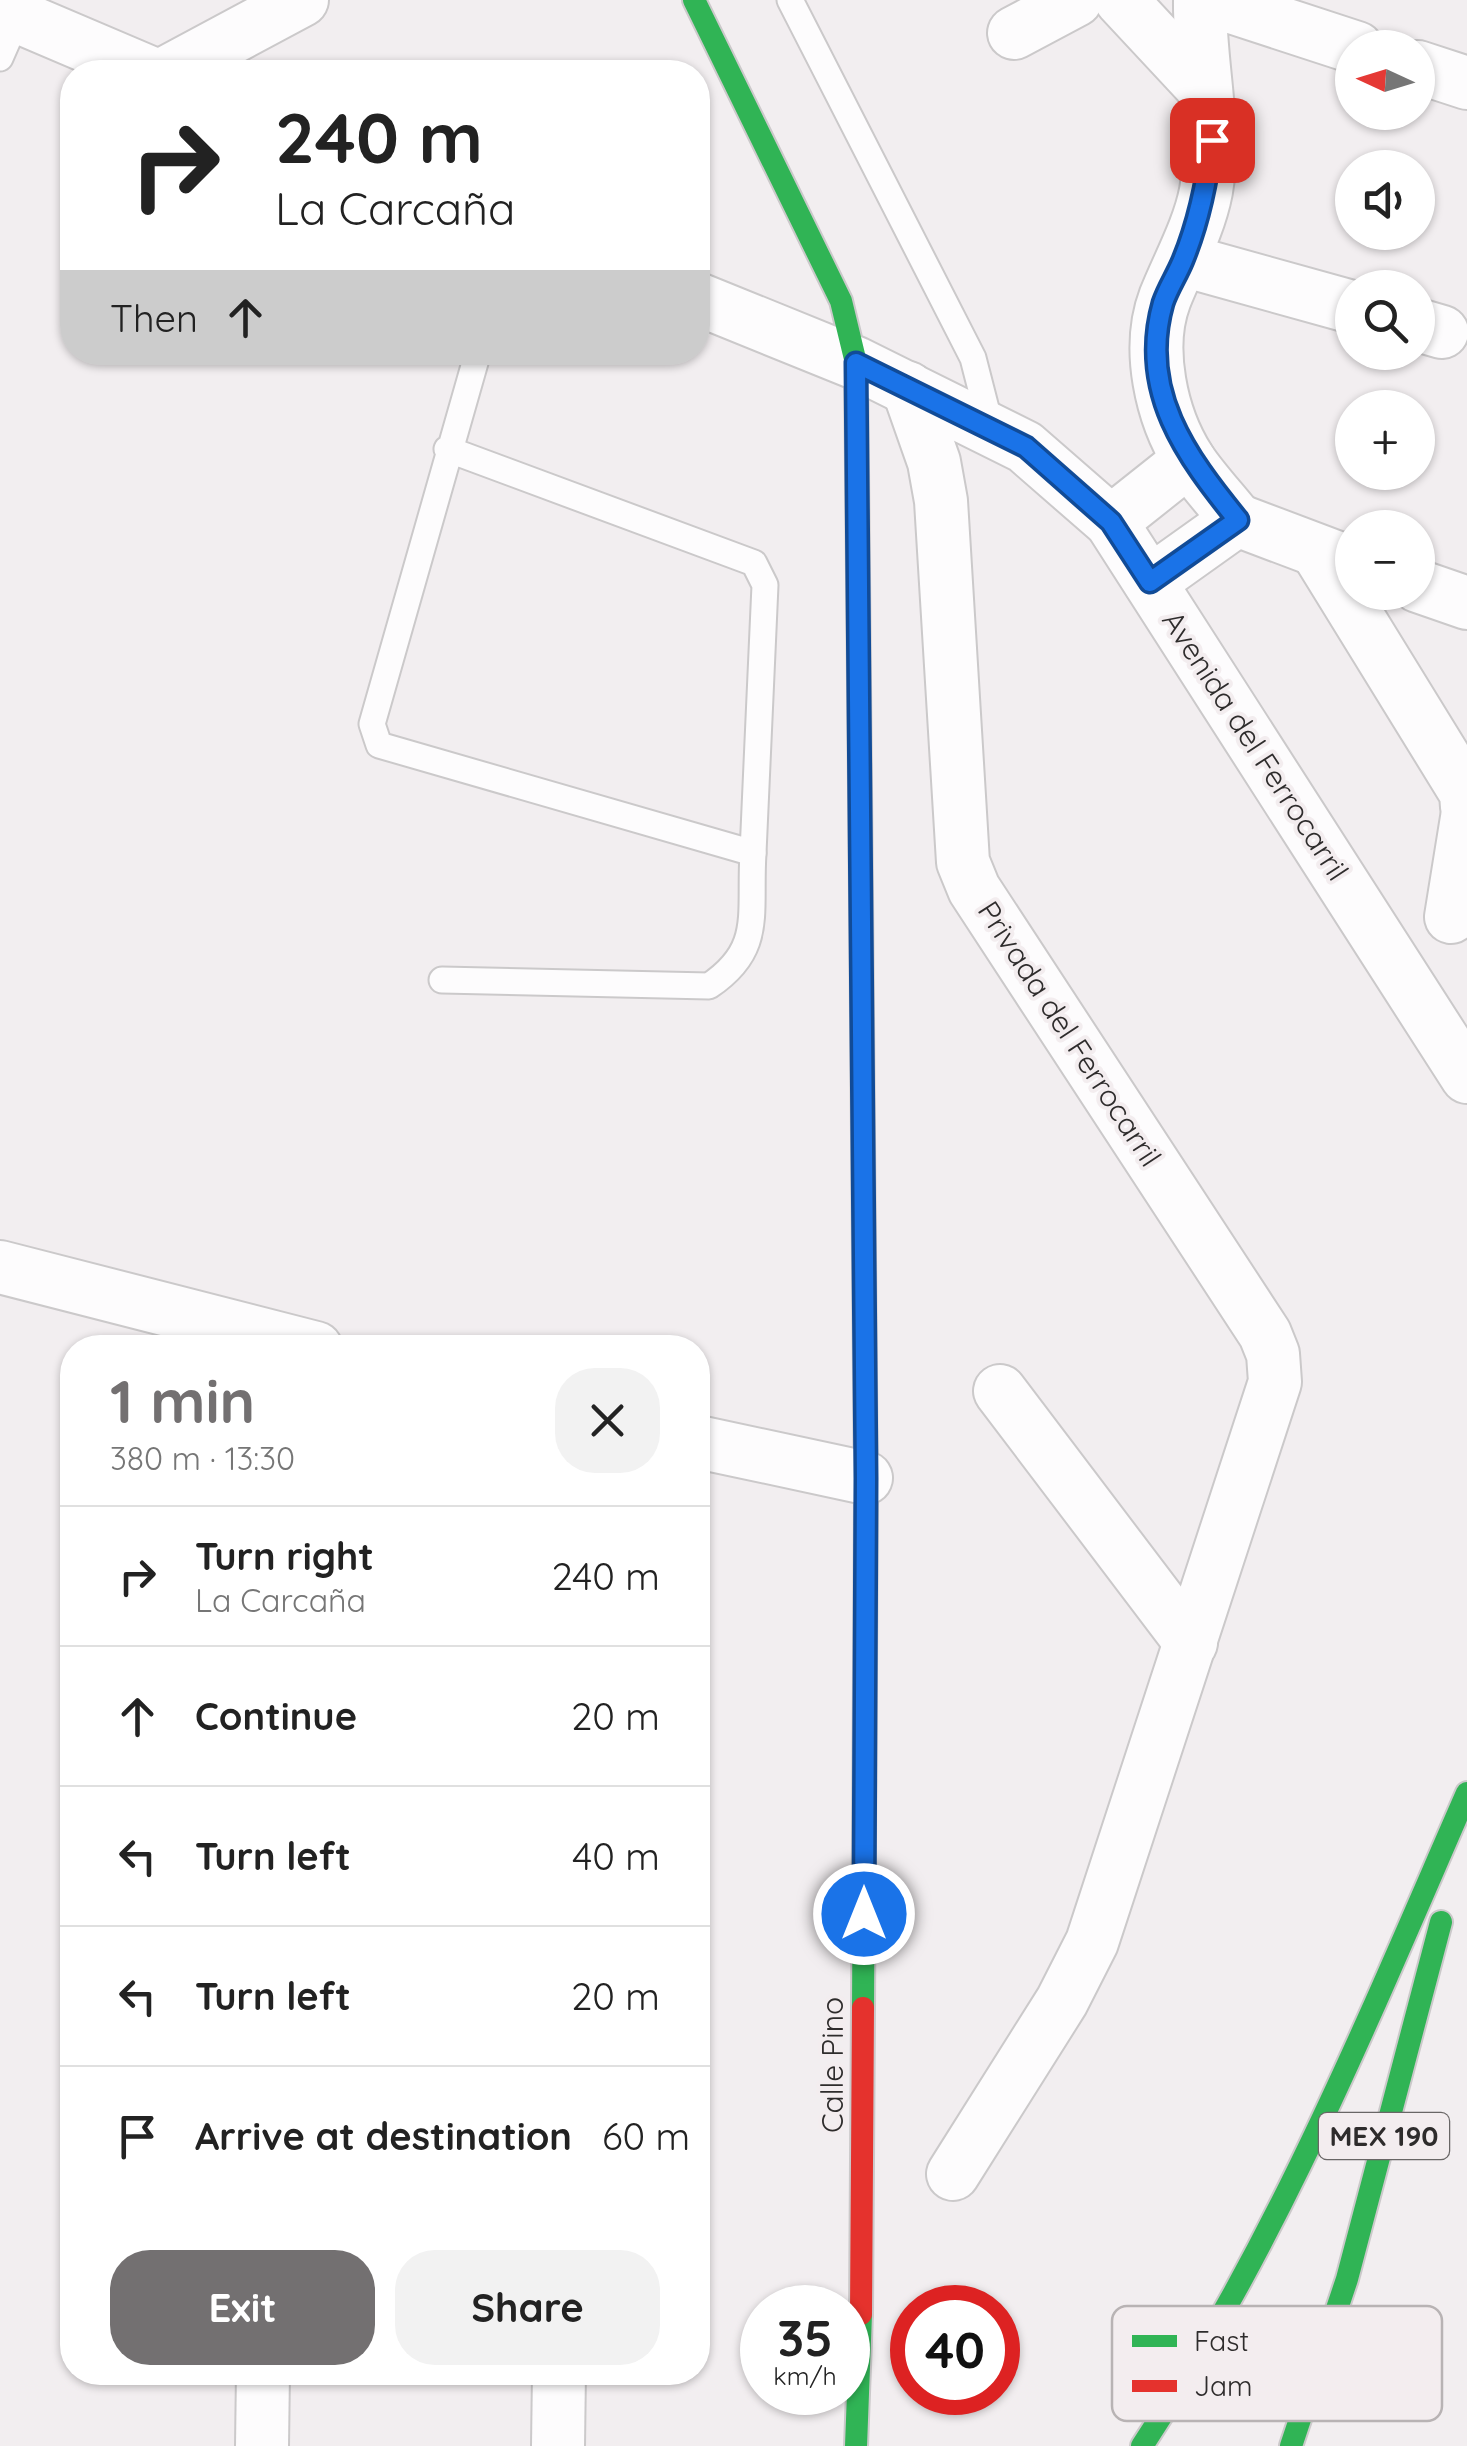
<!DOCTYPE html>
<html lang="en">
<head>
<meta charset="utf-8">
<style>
	:root { --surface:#fff; --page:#f2f2f2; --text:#222; --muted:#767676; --line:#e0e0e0; --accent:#737071 }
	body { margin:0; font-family:Quicksand,sans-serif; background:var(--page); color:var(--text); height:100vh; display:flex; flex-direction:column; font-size:38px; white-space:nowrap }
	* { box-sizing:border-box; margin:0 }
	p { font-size:32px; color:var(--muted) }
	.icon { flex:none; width:55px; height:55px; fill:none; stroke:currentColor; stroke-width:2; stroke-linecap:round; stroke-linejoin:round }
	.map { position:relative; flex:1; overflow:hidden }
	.side { position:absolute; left:60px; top:1335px; width:650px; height:1050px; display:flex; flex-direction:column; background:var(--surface); border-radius:40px; box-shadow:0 2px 8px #0004 }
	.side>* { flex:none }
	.top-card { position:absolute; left:60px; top:60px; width:650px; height:305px; border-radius:40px; box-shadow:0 2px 8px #0004; background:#fff; color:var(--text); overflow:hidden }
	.needle { width:65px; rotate:274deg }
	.tools { position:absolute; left:1335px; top:30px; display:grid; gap:20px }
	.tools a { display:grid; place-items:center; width:100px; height:100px; border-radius:50%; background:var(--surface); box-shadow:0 2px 8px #0004; font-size:50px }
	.speed { position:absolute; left:740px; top:2285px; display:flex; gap:20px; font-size:50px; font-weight:700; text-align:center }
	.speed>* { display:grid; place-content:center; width:130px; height:130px; border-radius:50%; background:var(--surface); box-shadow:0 2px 8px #0004; line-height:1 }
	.speed small { font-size:25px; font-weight:400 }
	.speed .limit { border:15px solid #d22; background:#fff; color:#111 }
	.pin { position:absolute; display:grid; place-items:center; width:85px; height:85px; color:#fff; margin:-42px; border-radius:20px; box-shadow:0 5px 15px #0006 }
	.me { position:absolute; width:110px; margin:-55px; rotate:0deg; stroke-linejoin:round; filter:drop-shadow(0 0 8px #0008) }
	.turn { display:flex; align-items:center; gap:35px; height:210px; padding:0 50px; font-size:45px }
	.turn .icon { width:130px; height:130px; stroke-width:2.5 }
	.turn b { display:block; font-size:70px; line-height:85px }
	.then { display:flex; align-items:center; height:95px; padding:0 50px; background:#0003; gap:20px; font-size:38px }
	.round { display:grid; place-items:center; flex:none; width:105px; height:105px; border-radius:40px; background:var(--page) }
	.overview { display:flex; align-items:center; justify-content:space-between; height:170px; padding:0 50px }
	h1 { font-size:60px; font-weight:700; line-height:75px; color:var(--accent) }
	.action { display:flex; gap:20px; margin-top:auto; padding:20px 50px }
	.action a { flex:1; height:115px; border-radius:40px; background:var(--accent); color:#fff; font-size:40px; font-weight:700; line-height:115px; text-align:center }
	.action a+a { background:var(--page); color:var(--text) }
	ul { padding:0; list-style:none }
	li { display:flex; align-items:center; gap:30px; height:140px; padding:0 50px; border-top:2px solid var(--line) }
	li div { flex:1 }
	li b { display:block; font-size:38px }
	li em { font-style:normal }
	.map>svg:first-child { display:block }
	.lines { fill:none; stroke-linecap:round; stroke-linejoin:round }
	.lane-casing { stroke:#cbc9ca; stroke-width:29 }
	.street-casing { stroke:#cbc9ca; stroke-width:56 }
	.fast-casing { stroke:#cbc9ca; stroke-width:26 }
	.jam-casing { stroke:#cbc9ca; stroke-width:26 }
	.lane { stroke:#fdfcfd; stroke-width:25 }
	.street { stroke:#fdfcfd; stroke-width:52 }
	.fast { stroke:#30b455; stroke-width:22 }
	.jam { stroke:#e5322d; stroke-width:22 }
	.route-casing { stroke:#114b97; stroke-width:25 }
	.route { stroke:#1a73e8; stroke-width:18 }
	.labels { text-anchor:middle; stroke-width:8; stroke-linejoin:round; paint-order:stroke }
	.shield { fill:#f3edef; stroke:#696666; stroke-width:2.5 }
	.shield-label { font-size:28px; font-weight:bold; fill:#2e2c2c }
	.street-label { font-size:30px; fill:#2e2c2c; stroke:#f3edef }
	.key { fill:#f3edef; stroke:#b8b3b4; stroke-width:2.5 }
	.key-label { font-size:28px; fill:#2e2c2c }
</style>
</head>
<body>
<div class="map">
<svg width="1467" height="2446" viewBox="0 0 1467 2446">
	<rect width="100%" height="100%" fill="#f2eef0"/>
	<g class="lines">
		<g class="lane-casing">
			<g id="lane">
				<path d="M790 0 973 358 991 428"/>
				<path d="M0 58 18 17"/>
				<path d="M447 449 754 563 765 585 753 853 379 745 372 724 478 352"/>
				<path d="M442 980 709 986C764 949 749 914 753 853"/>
			</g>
		</g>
		<g class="street-casing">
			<g id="street">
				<path d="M1121 0 1203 88"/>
				<path d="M1200 0C1199 64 1217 127 1206 191 1199 228 1179 263 1165 298 1146 348 1161 416 1189 460 1203 481 1222 501 1237 520"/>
				<path d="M1210 0 1357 48"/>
				<path d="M0 9 148 72"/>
				<path d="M1014 33 1076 0"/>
				<path d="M1418 67 1467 83"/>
				<path d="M168 72 302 0"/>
				<path d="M1183 260 1352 307"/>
				<path d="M698 299 856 363 1025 447 1111 522 1467 1077"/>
				<path d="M1418 325 1442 332"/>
				<path d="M908 388 934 462 941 501 963 862 974 889 1265 1334 1273 1354 1275 1382 1092 1942 1062 2001 953 2174"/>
				<path d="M1237 520 1351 563"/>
				<path d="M1111 522 1189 460"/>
				<path d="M1317 551 1466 793 1467 807"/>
				<path d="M1150 582 1237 520"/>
				<path d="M1418 586 1467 603"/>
				<path d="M1451 917 1467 818"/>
				<path d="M0 1267 316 1348"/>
				<path d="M1000 1391 1191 1643"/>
				<path d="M698 1442 866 1478"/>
				<path d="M262 2446 263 2372"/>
				<path d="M558 2446 559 2372"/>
			</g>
		</g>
		<g class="fast-casing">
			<g id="fast">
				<path d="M694 0 841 301 856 363 861 895"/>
				<path d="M863 2008 866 1499"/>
				<path d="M856 2446 861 2314"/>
				<path d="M1142 2446C1278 2241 1369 2017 1467 1793"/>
				<path d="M1291 2446 1347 2279 1441 1922"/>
			</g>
		</g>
		<g class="jam-casing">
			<g id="jam">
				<path d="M861 895 866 1499"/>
				<path d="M861 2314 863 2008"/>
			</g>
		</g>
		<use href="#lane" class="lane"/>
		<use href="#street" class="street"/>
		<use href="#fast" class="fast"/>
		<use href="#jam" class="jam"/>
	</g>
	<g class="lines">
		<g class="route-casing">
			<path id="route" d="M864 1914 866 1478 856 363 1026 447 1111 522 1150 582 1238 520C1186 456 1138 391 1163 303 1168 288 1177 275 1183 260 1199 221 1207 182 1212 140"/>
		</g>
		<use href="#route" class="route"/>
	</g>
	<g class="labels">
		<rect class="shield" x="1319" y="2113" width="130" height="46" rx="8"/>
		<g class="shield-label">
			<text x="1384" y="2146">MEX 190</text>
		</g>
		<g class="street-label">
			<text transform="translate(1255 746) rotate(57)" y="10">Avenida del Ferrocarril</text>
			<text transform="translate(1069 1034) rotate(57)" y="10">Privada del Ferrocarril</text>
			<text transform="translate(833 2065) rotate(-90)" y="10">Calle Pino</text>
		</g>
	</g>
	<rect x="1112" y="2306" width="330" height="115" rx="15" class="key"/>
	<rect x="1132" y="2335" width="45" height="12" fill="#30b455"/>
	<rect x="1132" y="2380" width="45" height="12" fill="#e5322d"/>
	<g class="key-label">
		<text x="1194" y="2351">Fast</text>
		<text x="1194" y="2396">Jam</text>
	</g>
</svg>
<div class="tools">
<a><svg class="needle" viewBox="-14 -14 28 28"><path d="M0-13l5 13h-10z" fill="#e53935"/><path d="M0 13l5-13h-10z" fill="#767676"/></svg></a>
<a><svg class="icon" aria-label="sound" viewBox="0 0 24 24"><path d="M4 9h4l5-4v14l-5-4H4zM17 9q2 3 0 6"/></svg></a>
<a><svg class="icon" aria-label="search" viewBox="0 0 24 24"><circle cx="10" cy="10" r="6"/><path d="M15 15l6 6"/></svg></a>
<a>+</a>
<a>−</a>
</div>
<div class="speed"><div>35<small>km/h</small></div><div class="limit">40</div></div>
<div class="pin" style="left:1212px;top:140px;background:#d93025"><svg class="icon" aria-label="arrive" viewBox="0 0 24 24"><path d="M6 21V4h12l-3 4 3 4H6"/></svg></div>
<svg class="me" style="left:864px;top:1914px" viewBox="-20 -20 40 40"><circle r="17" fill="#1a73e8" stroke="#fff" stroke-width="3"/><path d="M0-11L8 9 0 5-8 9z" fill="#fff"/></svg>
<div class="top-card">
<div class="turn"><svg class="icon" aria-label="right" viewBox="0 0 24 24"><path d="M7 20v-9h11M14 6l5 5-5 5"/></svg><div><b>240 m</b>La Carcaña</div></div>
<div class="then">Then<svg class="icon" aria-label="ahead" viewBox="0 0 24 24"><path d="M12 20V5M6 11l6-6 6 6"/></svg></div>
</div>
<section class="side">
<div class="overview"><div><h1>1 min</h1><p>380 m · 13:30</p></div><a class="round"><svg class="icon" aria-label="close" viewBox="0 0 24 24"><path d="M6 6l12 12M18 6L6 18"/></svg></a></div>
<ul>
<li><svg class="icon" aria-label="right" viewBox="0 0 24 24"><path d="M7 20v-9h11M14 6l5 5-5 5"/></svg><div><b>Turn right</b><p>La Carcaña</p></div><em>240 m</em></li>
<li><svg class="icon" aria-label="ahead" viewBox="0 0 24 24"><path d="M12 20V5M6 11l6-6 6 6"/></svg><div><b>Continue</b></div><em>20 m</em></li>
<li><svg class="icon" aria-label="left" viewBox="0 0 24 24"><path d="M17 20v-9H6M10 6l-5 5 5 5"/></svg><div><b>Turn left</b></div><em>40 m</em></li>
<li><svg class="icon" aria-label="left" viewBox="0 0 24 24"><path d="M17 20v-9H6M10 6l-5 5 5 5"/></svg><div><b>Turn left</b></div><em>20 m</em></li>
<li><svg class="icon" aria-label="arrive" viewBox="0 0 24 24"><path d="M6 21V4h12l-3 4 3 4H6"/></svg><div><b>Arrive at destination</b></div><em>60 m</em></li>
</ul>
<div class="action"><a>Exit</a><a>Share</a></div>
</section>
</div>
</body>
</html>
